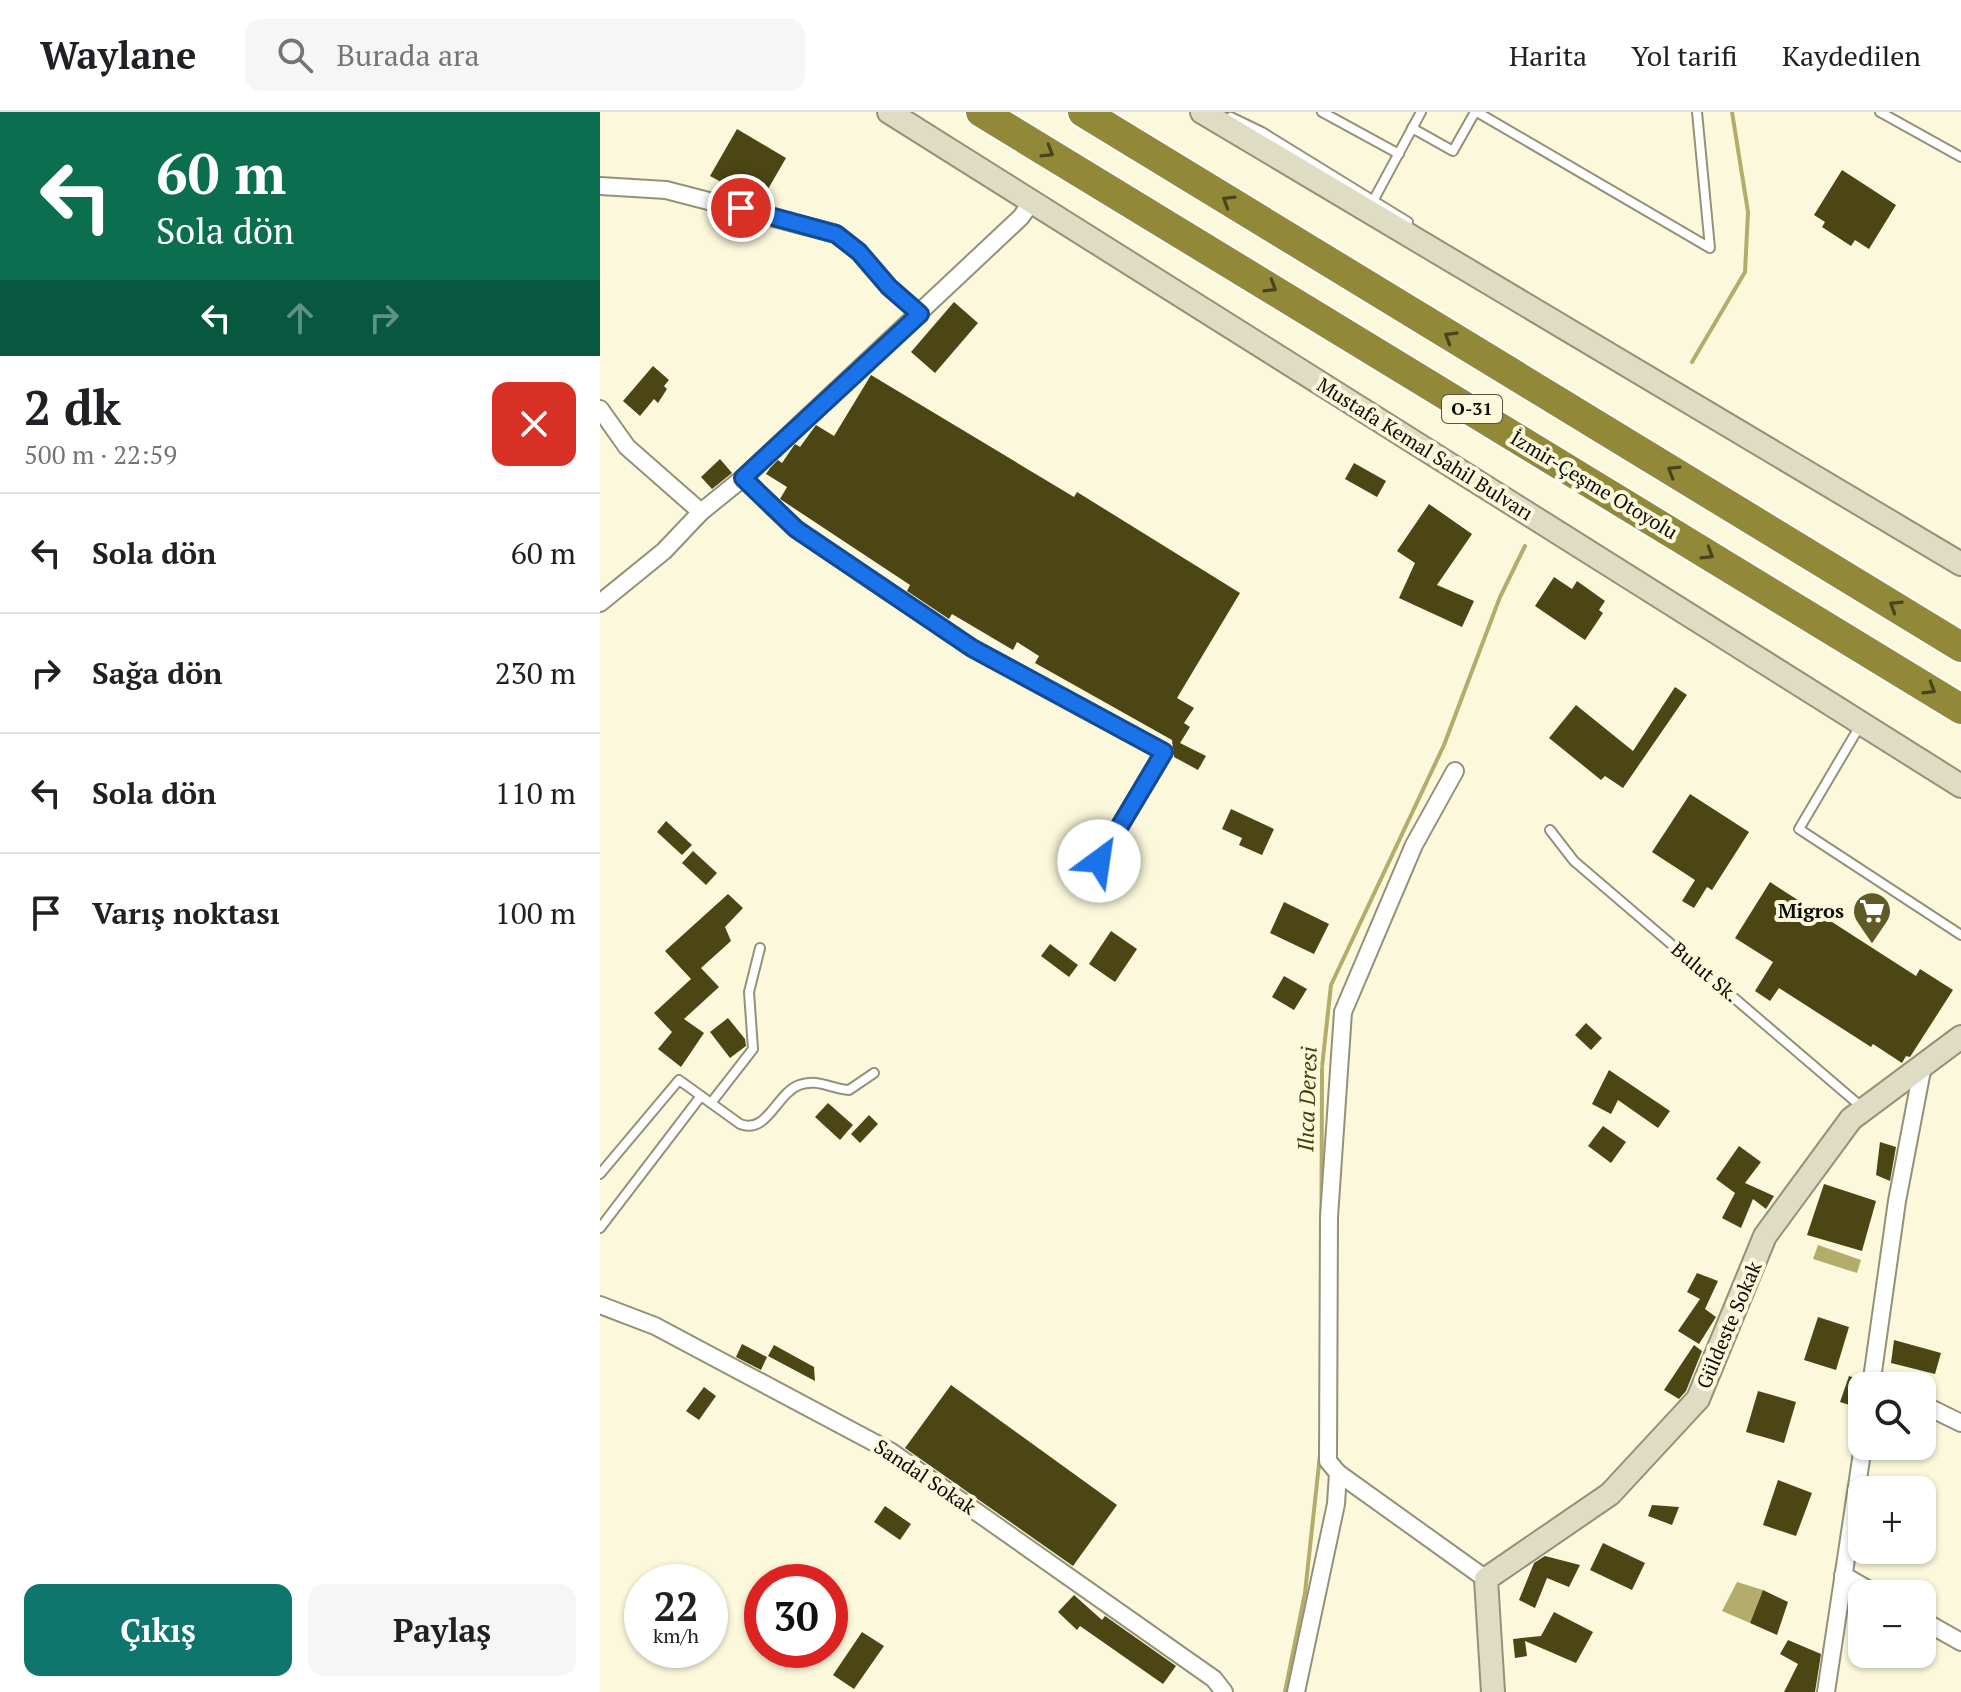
<!DOCTYPE html>
<html lang="tr">
<head>
<meta charset="utf-8">
<style>
	:root { --surface:#fff; --page:#f6f6f6; --text:#202124; --muted:#757577; --line:#e0e0e0; --accent:#0f766e }
	body { margin:0; font-family:"PT Serif",serif; background:var(--page); color:var(--text); height:100vh; display:flex; flex-direction:column; font-size:30px; white-space:nowrap }
	* { box-sizing:border-box; margin:0 }
	p { font-size:26px; color:var(--muted) }
	.icon { flex:none; width:44px; height:44px; fill:none; stroke:currentColor; stroke-width:2; stroke-linecap:round; stroke-linejoin:round }
	.map { position:relative; flex:1; overflow:hidden }
	.side { display:flex; flex-direction:column; background:var(--surface); width:600px }
	.side>* { flex:none }
	.hud { background:#0b6e4f; color:#fff; overflow:hidden }
	.fabs { position:absolute; left:1248px; top:1260px; display:grid; gap:16px }
	.fabs a { display:grid; place-items:center; width:88px; height:88px; border-radius:16px; background:var(--surface); box-shadow:0 2px 6px #0004; font-size:40px }
	.speed { position:absolute; left:24px; top:1452px; display:flex; gap:16px; font-size:40px; font-weight:700; text-align:center }
	.speed>* { display:grid; place-content:center; width:104px; height:104px; border-radius:50%; background:var(--surface); box-shadow:0 2px 6px #0004; line-height:1 }
	.speed small { font-size:20px; font-weight:400 }
	.speed .limit { border:12px solid #d22; background:#fff; color:#111 }
	.pin { position:absolute; display:grid; place-items:center; width:68px; height:68px; color:#fff; margin:-34px; border:4px solid #fff; border-radius:50%; box-shadow:0 2px 8px #0007 }
	.me { position:absolute; width:88px; margin:-44px; rotate:31deg; stroke-linejoin:round; filter:drop-shadow(0 0 6px #0008) }
	.turn { display:flex; align-items:center; gap:28px; height:168px; padding:0 24px; font-size:36px }
	.turn .icon { width:104px; height:104px; stroke-width:2.5 }
	.turn b { display:block; font-size:56px; line-height:68px }
	.lanes { display:flex; align-items:center; height:76px; padding:0 24px; background:#0003; justify-content:center; gap:40px; direction:ltr }
	.lanes .off { opacity:.35 }
	.round { display:grid; place-items:center; flex:none; width:84px; height:84px; border-radius:16px; background:var(--page) }
	.head { display:flex; align-items:center; justify-content:space-between; height:136px; padding:0 24px }
	h1 { font-size:48px; font-weight:700; line-height:60px }
	.action { display:flex; gap:16px; margin-top:auto; padding:16px 24px }
	.action a { flex:1; height:92px; border-radius:16px; background:var(--accent); color:#fff; font-size:32px; font-weight:700; line-height:92px; text-align:center }
	.action a+a { background:var(--page); color:var(--text) }
	ul { padding:0; list-style:none }
	li { display:flex; align-items:center; gap:24px; height:120px; padding:0 24px; border-top:2px solid var(--line) }
	li div { flex:1 }
	li b { display:block; font-size:30px }
	li em { font-style:normal }
	header { display:flex; align-items:center; gap:48px; box-sizing:border-box; height:112px; padding:0 40px; background:var(--surface); border-bottom:2px solid var(--line) }
	header strong { font-size:38px }
	nav { display:flex; gap:44px; margin-inline-start:auto; font-size:28px }
	.search { width:560px; height:72px; background:var(--page); display:flex; align-items:center; gap:20px; box-sizing:border-box; padding:0 28px; border-radius:16px; color:var(--muted); font-size:30px }
	main { display:flex; flex:1; min-height:0 }
	.map>svg:first-child { display:block }
	.water { fill:#b3ac6b }
	.lines { fill:none; stroke-linecap:round; stroke-linejoin:round }
	.stream { stroke:#b3ac6b; stroke-width:4 }
	.building { fill:#4c4615 }
	.lane-casing { stroke:#949178; stroke-width:12 }
	.street-casing { stroke:#949178; stroke-width:20 }
	.secondary-casing { stroke:#949178; stroke-width:26 }
	.highway-casing { stroke:#fff; stroke-width:34 }
	.lane { stroke:#fff; stroke-width:8 }
	.street { stroke:#fff; stroke-width:16 }
	.secondary { stroke:#dedcc3; stroke-width:22 }
	.highway { stroke:#928938; stroke-width:30 }
	.oneway { stroke:#49441b }
	.route-casing { stroke:#114b97; stroke-width:20 }
	.route { stroke:#1a73e8; stroke-width:14 }
	.labels { text-anchor:middle; stroke-width:8; stroke-linejoin:round; paint-order:stroke }
	.shield { fill:#fbf8dc; stroke:#545345; stroke-width:2 }
	.shield-label { font-size:18px; font-weight:bold; fill:#0d0c04 }
	.street-label { font-size:20px; fill:#0d0c04; stroke:#fbf8dc }
	.poi-label { font-size:20px; font-weight:bold; fill:#0d0c04; stroke:#fbf8dc; text-anchor:end }
	.water-label { font-size:22px; font-style:italic; fill:#443e09; stroke:#fbf8dc }
</style>
</head>
<body>
<header>
<strong>Waylane</strong>
<div class="search"><svg class="icon" aria-label="search" viewBox="0 0 24 24"><circle cx="10" cy="10" r="6"/><path d="M15 15l6 6"/></svg>Burada ara</div>
<nav><a>Harita</a><a>Yol tarifi</a><a>Kaydedilen</a></nav>
</header>
<main>
<section class="side">
<div class="hud">
<div class="turn"><svg class="icon" aria-label="left" viewBox="0 0 24 24"><path d="M17 20v-9H6M10 6l-5 5 5 5"/></svg><div><b>60 m</b>Sola dön</div></div>
<div class="lanes"><svg class="icon" aria-label="left" viewBox="0 0 24 24"><path d="M17 20v-9H6M10 6l-5 5 5 5"/></svg><svg class="icon off" aria-label="ahead" viewBox="0 0 24 24"><path d="M12 20V5M6 11l6-6 6 6"/></svg><svg class="icon off" aria-label="right" viewBox="0 0 24 24"><path d="M7 20v-9h11M14 6l5 5-5 5"/></svg></div>
</div>
<div class="head"><div><h1>2 dk</h1><p>500 m · 22:59</p></div><a class="round" style="background:#d93025;color:#fff"><svg class="icon" aria-label="close" viewBox="0 0 24 24"><path d="M6 6l12 12M18 6L6 18"/></svg></a></div>
<ul>
<li><svg class="icon" aria-label="left" viewBox="0 0 24 24"><path d="M17 20v-9H6M10 6l-5 5 5 5"/></svg><div><b>Sola dön</b></div><em>60 m</em></li>
<li><svg class="icon" aria-label="right" viewBox="0 0 24 24"><path d="M7 20v-9h11M14 6l5 5-5 5"/></svg><div><b>Sağa dön</b></div><em>230 m</em></li>
<li><svg class="icon" aria-label="left" viewBox="0 0 24 24"><path d="M17 20v-9H6M10 6l-5 5 5 5"/></svg><div><b>Sola dön</b></div><em>110 m</em></li>
<li><svg class="icon" aria-label="arrive" viewBox="0 0 24 24"><path d="M6 21V4h12l-3 4 3 4H6"/></svg><div><b>Varış noktası</b></div><em>100 m</em></li>
</ul>
<div class="action"><a>Çıkış</a><a>Paylaş</a></div>
</section>
<div class="map">
<svg width="1361" height="1580" viewBox="0 0 1361 1580">
	<rect width="100%" height="100%" fill="#fbf8dc"/>
	<g class="water">
		<path d="M1218 1133 1261 1148 1257 1161 1213 1147Z"/>
		<path d="M1137 1470 1163 1478 1150 1511 1122 1499Z"/>
	</g>
	<g class="lines">
		<g class="stream">
			<path d="M1092 250 1145 160 1148 100 1132 0"/>
			<path d="M721 1210 722 955 731 873 844 633 900 485 925 434"/>
			<path d="M685 1580 705 1481 720 1343"/>
		</g>
	</g>
	<g class="building">
		<path d="M137 17 186 46 160 91 110 64Z"/>
		<path d="M1242 58 1296 93 1269 137 1255 128 1251 134 1222 115 1225 110 1214 103Z"/>
		<path d="M354 190 378 211 335 261 311 240Z"/>
		<path d="M53 254 69 268 64 274 67 277 58 291 54 287 40 304 23 289Z"/>
		<path d="M271 263 474 385 477 380 640 481 577 586 594 596 584 611 590 615 580 631 606 644 598 658 574 645 572 628 435 551 439 544 417 530 413 538 352 502 349 507 307 479 310 473 180 387 187 375 166 362 170 356 178 348 182 351 195 332 200 335 216 313 234 324Z"/>
		<path d="M120 347 132 361 112 377 101 365Z"/>
		<path d="M754 351 786 369 777 385 745 367Z"/>
		<path d="M829 392 872 422 837 473 874 489 862 515 799 486 815 451 797 439Z"/>
		<path d="M954 465 972 477 977 469 1005 489 999 498 1003 501 985 528 935 494Z"/>
		<path d="M1075 575 1087 583 1023 676 1005 664 1001 668 949 626 976 593 1033 639Z"/>
		<path d="M1090 682 1149 720 1112 778 1107 775 1094 796 1082 789 1095 768 1052 740Z"/>
		<path d="M631 697 674 717 662 743 639 733 642 726 622 717Z"/>
		<path d="M66 709 92 733 82 743 57 720Z"/>
		<path d="M93 739 117 761 106 773 82 751Z"/>
		<path d="M1170 770 1316 864 1320 857 1353 878 1310 945 1306 944 1302 951 1273 932 1271 935 1179 876 1170 889 1155 879 1173 850 1135 826Z"/>
		<path d="M128 782 143 796 125 815 131 829 101 856 119 875 84 907 104 921 81 955 58 937 72 920 54 901 91 867 65 839Z"/>
		<path d="M684 790 729 812 714 842 670 821Z"/>
		<path d="M511 819 537 837 515 870 489 852Z"/>
		<path d="M450 832 478 853 469 865 441 844Z"/>
		<path d="M684 864 707 877 694 898 672 885Z"/>
		<path d="M128 906 145 927 146 934 130 946 110 920Z"/>
		<path d="M986 911 1002 926 991 938 975 923Z"/>
		<path d="M1009 958 1070 999 1058 1016 1018 988 1011 1002 992 992Z"/>
		<path d="M228 991 253 1013 240 1028 215 1005Z"/>
		<path d="M269 1003 278 1012 260 1031 251 1022Z"/>
		<path d="M1003 1014 1026 1030 1011 1051 988 1034Z"/>
		<path d="M1280 1030 1296 1035 1290 1069 1276 1063Z"/>
		<path d="M1139 1034 1161 1050 1145 1071 1174 1084 1166 1097 1153 1087 1141 1116 1122 1106 1135 1081 1116 1067Z"/>
		<path d="M1224 1072 1276 1089 1262 1139 1207 1123Z"/>
		<path d="M1097 1161 1118 1169 1105 1197 1116 1205 1099 1232 1078 1219 1100 1187 1087 1180Z"/>
		<path d="M1218 1205 1249 1215 1236 1258 1204 1248Z"/>
		<path d="M1294 1228 1341 1241 1335 1262 1291 1251Z"/>
		<path d="M142 1232 167 1245 161 1258 136 1245Z"/>
		<path d="M174 1233 214 1255 215 1269 168 1244Z"/>
		<path d="M1094 1233 1102 1239 1086 1279 1079 1287 1064 1278Z"/>
		<path d="M1249 1264 1261 1268 1262 1297 1240 1290Z"/>
		<path d="M351 1273 517 1393 473 1454 305 1336Z"/>
		<path d="M104 1275 116 1284 99 1308 86 1299Z"/>
		<path d="M1158 1279 1196 1290 1184 1331 1146 1320Z"/>
		<path d="M1178 1368 1212 1381 1196 1424 1163 1413Z"/>
		<path d="M1052 1393 1079 1395 1072 1413 1048 1404Z"/>
		<path d="M285 1394 311 1412 300 1428 274 1410Z"/>
		<path d="M1003 1431 1045 1451 1032 1478 990 1458Z"/>
		<path d="M945 1444 980 1453 969 1475 947 1466 935 1496 919 1488 934 1451Z"/>
		<path d="M1163 1478 1188 1490 1177 1523 1150 1511Z"/>
		<path d="M474 1483 502 1508 505 1504 576 1554 563 1572 480 1514 477 1518 458 1500Z"/>
		<path d="M954 1500 993 1520 976 1551 925 1529 927 1544 915 1546 913 1527 941 1524Z"/>
		<path d="M262 1520 284 1534 254 1577 233 1563Z"/>
		<path d="M1188 1528 1221 1542 1215 1580H1184L1198 1552 1180 1542Z"/>
	</g>
	<g class="lines">
		<g class="lane-casing">
			<g id="lane">
				<path d="M722 0 799 42"/>
				<path d="M877 0 1110 136 1097 0"/>
				<path d="M1280 0 1361 45"/>
				<path d="M631 5 662 20 808 110"/>
				<path d="M812 16 853 39 875 0"/>
				<path d="M772 91 821 0"/>
				<path d="M1261 612 1199 717 1361 823"/>
				<path d="M950 718 974 749 1264 997"/>
				<path d="M111 991 153 937 149 880 160 836"/>
				<path d="M0 1062 79 968 140 1012C167 1023 176 982 199 973 218 966 231 977 249 978L274 961"/>
				<path d="M0 1116 101 984"/>
			</g>
		</g>
		<g class="street-casing">
			<g id="street">
				<path d="M0 74 66 78 236 122 259 140 289 175 320 202"/>
				<path d="M0 297 27 335 101 400"/>
				<path d="M143 366 196 417 372 536 564 640 499 749"/>
				<path d="M0 491 64 439 101 400 143 366 421 105 433 88"/>
				<path d="M0 1193 55 1214 290 1339 614 1567 624 1580"/>
				<path d="M1271 1274 1297 1089 1323 953"/>
				<path d="M1322 1292 1361 1311"/>
				<path d="M738 1361 886 1467"/>
				<path d="M1243 1463 1276 1482"/>
				<path d="M1322 1508 1361 1530"/>
				<path d="M696 1580 736 1392 738 1361 728 1349 729 1105 743 900 814 733 855 659"/>
				<path d="M1226 1580 1263 1334"/>
			</g>
		</g>
		<g class="secondary-casing">
			<g id="secondary">
				<path d="M289 0 1361 674"/>
				<path d="M602 0 1361 452"/>
				<path d="M893 1580 886 1467 1010 1382 1098 1287 1165 1124 1251 1007 1361 925"/>
			</g>
		</g>
		<g class="highway-casing">
			<g id="highway">
				<path d="M381 0 1361 597"/>
				<path d="M483 0 1361 535"/>
			</g>
		</g>
		<use href="#lane" class="lane"/>
		<use href="#street" class="street"/>
		<use href="#secondary" class="secondary"/>
		<use href="#highway" class="highway"/>
	</g>
	<defs><path id="oneway-chevron" d="M-2-3.5L2.5 0L-2 3.5" fill="none" stroke-width="1.6" stroke-linecap="round" stroke-linejoin="round" transform="scale(2)"/></defs>
	<g class="oneway">
		<use href="#oneway-chevron" transform="translate(448 40) rotate(31)"/>
		<use href="#oneway-chevron" transform="translate(628 89) rotate(-148)"/>
		<use href="#oneway-chevron" transform="translate(671 175) rotate(31)"/>
		<use href="#oneway-chevron" transform="translate(850 225) rotate(-148)"/>
		<use href="#oneway-chevron" transform="translate(1073 359) rotate(-149)"/>
		<use href="#oneway-chevron" transform="translate(1108 442) rotate(31)"/>
		<use href="#oneway-chevron" transform="translate(1295 494) rotate(-148)"/>
		<use href="#oneway-chevron" transform="translate(1330 577) rotate(32)"/>
	</g>
	<g class="lines">
		<g class="route-casing">
			<path id="route" d="M141 96 236 122 259 140 289 175 320 202 143 366 196 417 372 536 564 640 499 749"/>
		</g>
		<use href="#route" class="route"/>
	</g>
	<defs>
		<g id="supermarket-pin" transform="scale(2)"><path d="M0 17L-7.5 6A9.5 9.5 0 1 1 7.5 6Z" fill="#605a26" stroke="#fbf8dc"/><path d="M-6-5.5h2.5l.6 2H6L4.5 2H-2.5L-4.4-4H-6ZM-1.5 3.2a1.3 1.3 0 1 0 .1 0ZM3 3.2a1.3 1.3 0 1 0 .1 0Z" fill="#fff"/></g>
	</defs>
	<g fill-rule="evenodd">
		<use href="#supermarket-pin" x="1272" y="799"/>
	</g>
	<g class="labels">
		<rect class="shield" x="842" y="283" width="60" height="28" rx="6"/>
		<g class="shield-label">
			<text x="872" y="303">O-31</text>
		</g>
		<g class="street-label">
			<text transform="translate(825 337) rotate(32)" y="7">Mustafa Kemal Sahil Bulvarı</text>
			<text transform="translate(994 373) rotate(31)" y="7">İzmir-Çeşme Otoyolu</text>
			<text transform="translate(1105 860) rotate(40)" y="7">Bulut Sk.</text>
			<text transform="translate(1129 1213) rotate(-67)" y="7">Güldeste Sokak</text>
			<text transform="translate(325 1365) rotate(34)" y="7">Sandal Sokak</text>
		</g>
		<g class="poi-label">
			<text x="1244" y="806">Migros</text>
		</g>
		<g class="water-label">
			<text transform="translate(707 987) rotate(-88)" y="8">Ilıca Deresi</text>
		</g>
	</g>
</svg>
<div class="fabs">
<a><svg class="icon" aria-label="search" viewBox="0 0 24 24"><circle cx="10" cy="10" r="6"/><path d="M15 15l6 6"/></svg></a>
<a>+</a>
<a>−</a>
</div>
<div class="speed"><div>22<small>km/h</small></div><div class="limit">30</div></div>
<div class="pin" style="left:141px;top:96px;background:#d93025"><svg class="icon" aria-label="arrive" viewBox="0 0 24 24"><path d="M6 21V4h12l-3 4 3 4H6"/></svg></div>
<svg class="me" style="left:499px;top:749px" viewBox="-20 -20 40 40"><circle r="19" fill="#fff"/><path d="M0-13L10 11 0 6-10 11z" fill="#1a73e8"/></svg>
</div>
</main>
</body>
</html>
